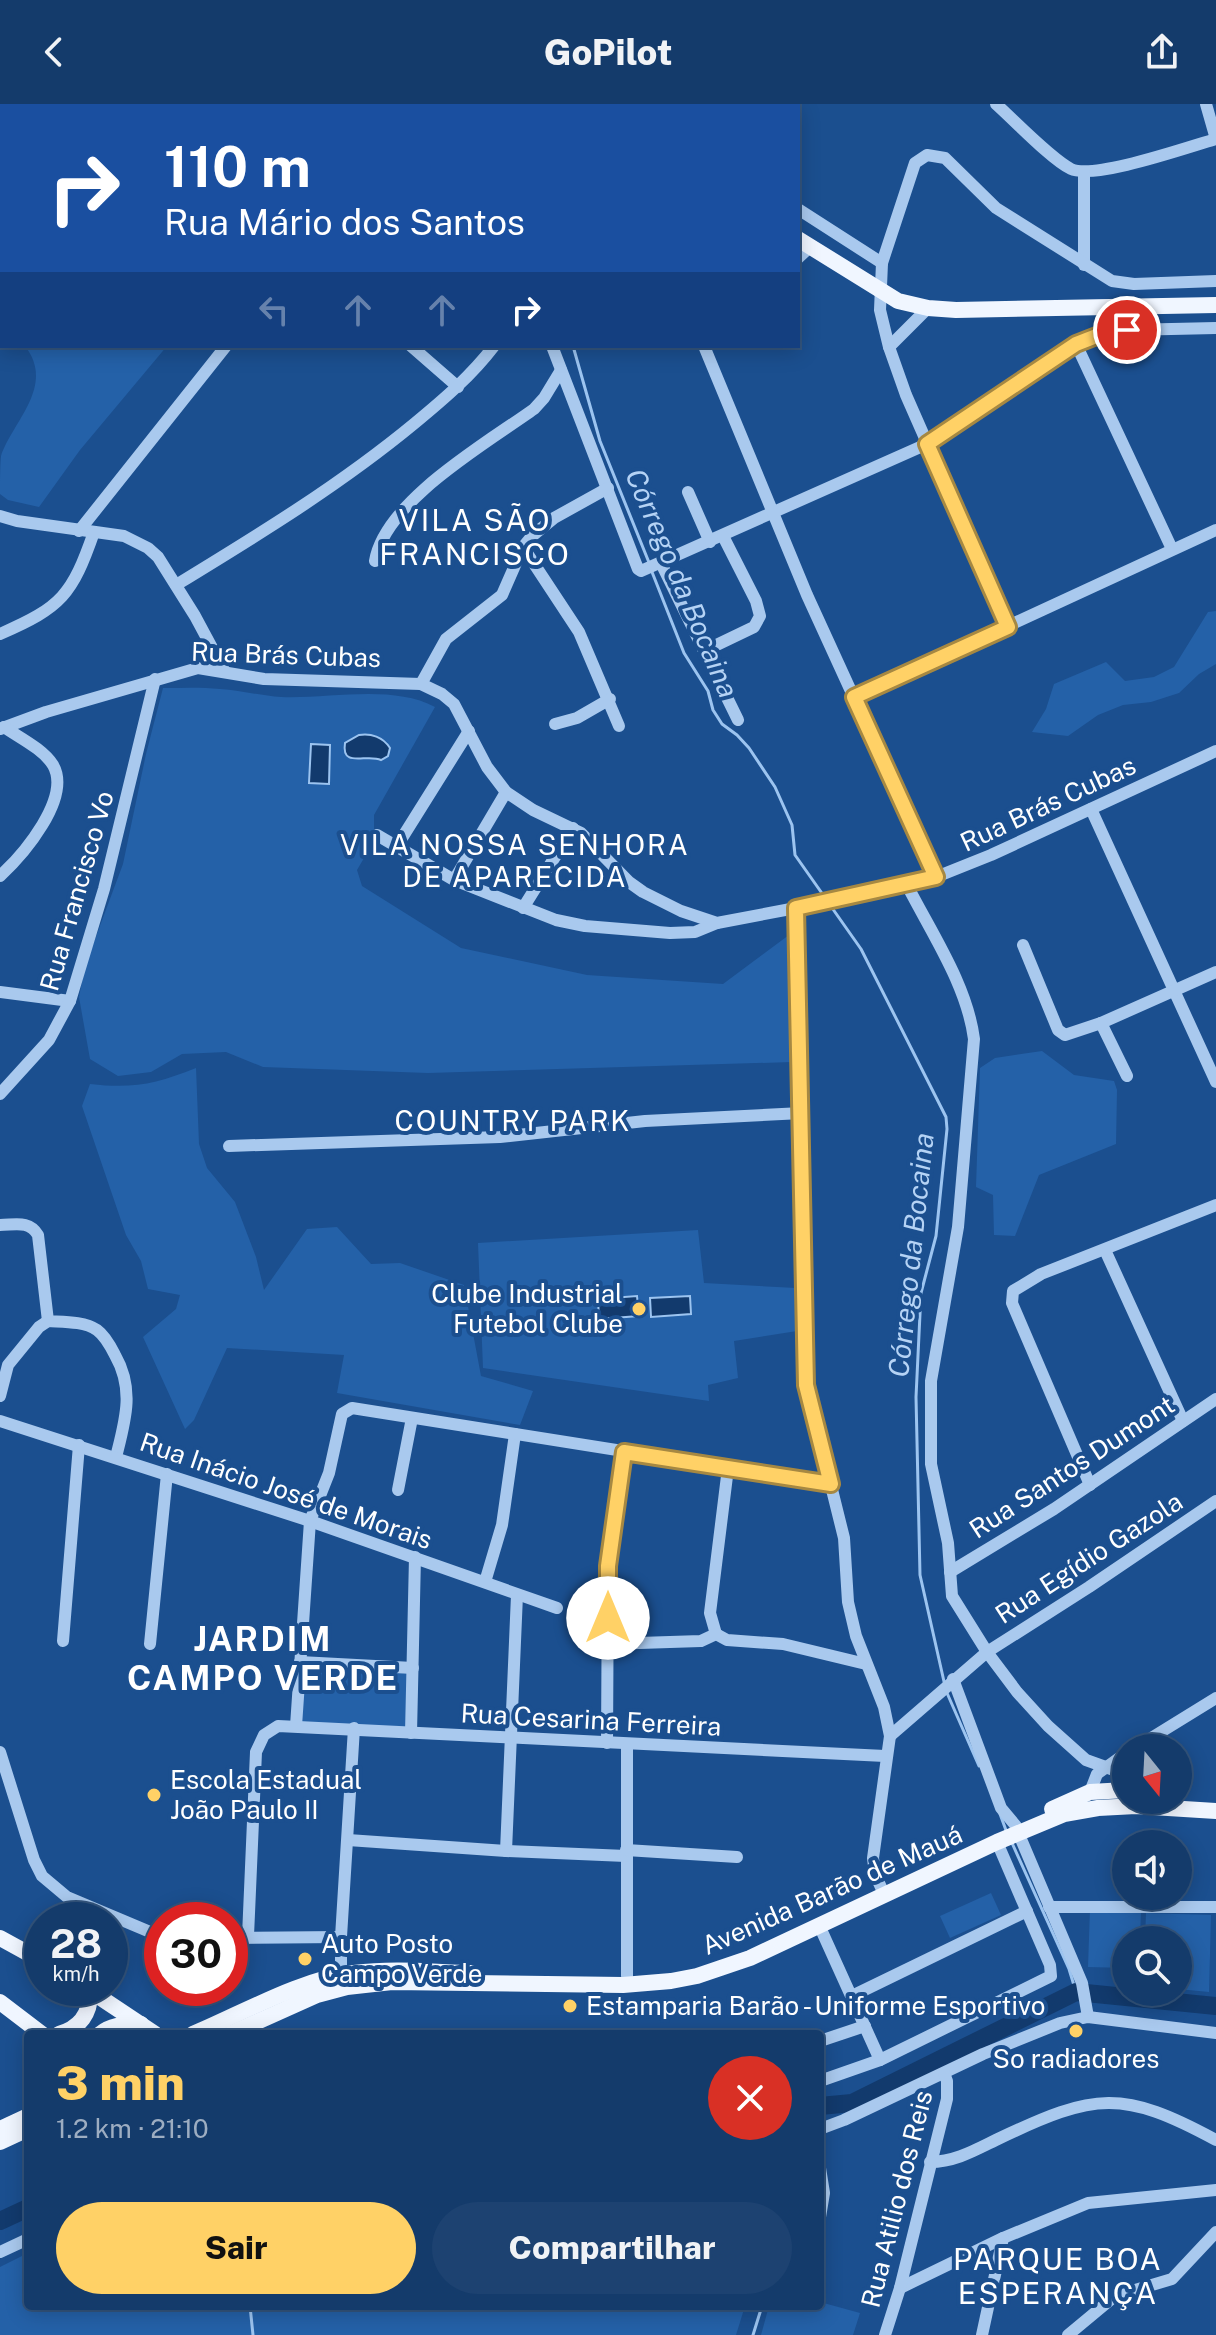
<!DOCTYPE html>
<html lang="pt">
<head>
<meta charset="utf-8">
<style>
	:root { --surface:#143b6b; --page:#1d4271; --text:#f1f3f6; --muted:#9dadc1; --line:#33557e; --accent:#ffd166 }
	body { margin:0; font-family:"Public Sans",sans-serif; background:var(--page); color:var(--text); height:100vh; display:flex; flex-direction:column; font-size:30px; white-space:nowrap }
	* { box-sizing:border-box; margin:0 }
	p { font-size:26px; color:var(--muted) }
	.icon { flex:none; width:44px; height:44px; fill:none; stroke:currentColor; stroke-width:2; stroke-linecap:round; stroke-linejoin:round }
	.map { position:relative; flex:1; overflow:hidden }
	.sheet { position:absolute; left:24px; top:1926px; width:800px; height:280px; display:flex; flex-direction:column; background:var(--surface); border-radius:8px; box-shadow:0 4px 20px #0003,0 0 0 2px var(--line) }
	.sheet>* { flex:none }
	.hud { position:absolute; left:0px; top:0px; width:800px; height:244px; box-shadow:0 4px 20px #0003,0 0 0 2px var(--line); background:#1a4fa0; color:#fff; overflow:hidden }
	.needle { width:52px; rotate:162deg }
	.controls { position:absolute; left:1112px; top:1630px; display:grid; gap:16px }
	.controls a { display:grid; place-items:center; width:80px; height:80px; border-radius:50%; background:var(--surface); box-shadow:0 4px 20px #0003,0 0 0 2px var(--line); font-size:40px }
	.speed { position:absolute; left:24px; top:1798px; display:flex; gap:16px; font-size:40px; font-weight:700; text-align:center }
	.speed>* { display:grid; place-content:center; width:104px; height:104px; border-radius:50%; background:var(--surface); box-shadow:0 4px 20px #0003,0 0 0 2px var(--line); line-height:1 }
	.speed small { font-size:20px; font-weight:400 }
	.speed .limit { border:12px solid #d22; background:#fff; color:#111 }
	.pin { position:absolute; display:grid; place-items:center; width:68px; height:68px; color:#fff; margin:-34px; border:4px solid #fff; border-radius:50%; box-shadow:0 2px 8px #0007 }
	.me { position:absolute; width:88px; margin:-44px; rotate:0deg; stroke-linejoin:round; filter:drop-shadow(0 0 6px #0008) }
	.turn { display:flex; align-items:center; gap:28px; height:168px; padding:0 32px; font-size:36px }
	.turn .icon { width:104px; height:104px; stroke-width:2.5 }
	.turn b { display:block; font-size:56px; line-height:68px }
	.lanes { display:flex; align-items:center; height:76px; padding:0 32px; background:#0003; justify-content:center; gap:40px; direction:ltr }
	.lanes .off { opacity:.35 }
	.round { display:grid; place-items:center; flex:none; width:84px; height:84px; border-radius:42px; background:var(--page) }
	.summary { display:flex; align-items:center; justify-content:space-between; height:136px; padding:0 32px }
	h1 { font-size:48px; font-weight:800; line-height:60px; color:var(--accent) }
	.action { display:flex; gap:16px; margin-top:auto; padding:16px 32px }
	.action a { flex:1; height:92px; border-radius:48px; background:var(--accent); color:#111; font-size:32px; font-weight:800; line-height:92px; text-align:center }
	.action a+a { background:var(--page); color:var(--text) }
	header { display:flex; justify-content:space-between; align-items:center; height:104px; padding:0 32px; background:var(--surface); font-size:36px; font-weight:800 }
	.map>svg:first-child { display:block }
	.green { fill:#2461a8 }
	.water { fill:#123a6d; stroke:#9cc4f0; stroke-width:2 }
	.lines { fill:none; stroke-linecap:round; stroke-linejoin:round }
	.stream { stroke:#9cc4f0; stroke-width:3 }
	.river { stroke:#123a6d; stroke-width:18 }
	.minor { stroke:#a9c9ee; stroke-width:12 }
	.major { stroke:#f0f6ff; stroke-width:16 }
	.route-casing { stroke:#a68842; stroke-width:20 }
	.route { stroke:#ffd166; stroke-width:14 }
	.poi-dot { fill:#ffd166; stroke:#1b4f8f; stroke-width:3 }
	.labels { text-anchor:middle; stroke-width:8; stroke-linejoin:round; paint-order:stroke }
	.street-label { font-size:26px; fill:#fff; stroke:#1b4f8f }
	.poi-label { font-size:26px; fill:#fff; stroke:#1b4f8f; text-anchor:start }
	.water-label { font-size:28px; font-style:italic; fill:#b5d3f5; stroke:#1b4f8f }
	.neighbourhood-label { font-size:28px; letter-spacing:2px; fill:#fff; stroke:#1b4f8f }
	.quarter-label { font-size:30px; letter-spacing:2px; fill:#fff; stroke:#1b4f8f }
	.district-label { font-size:34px; font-weight:bold; letter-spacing:2px; fill:#fff; stroke:#1b4f8f }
</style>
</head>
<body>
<header><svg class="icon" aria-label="back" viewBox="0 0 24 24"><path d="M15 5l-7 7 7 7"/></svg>GoPilot<svg class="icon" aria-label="share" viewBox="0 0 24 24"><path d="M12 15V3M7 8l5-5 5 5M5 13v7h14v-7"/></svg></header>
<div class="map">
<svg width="1216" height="2231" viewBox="0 0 1216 2231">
	<rect width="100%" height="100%" fill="#1b4f8f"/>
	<g class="green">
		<path d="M0 0H251L254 2H2V218Z"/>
		<path d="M25 242H167L80 346 39 403 8 396 0 390C0 379 0 362 1 352 13 317 56 282 25 242Z"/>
		<path d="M1216 507V560L1199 570 1179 589 1151 598 1123 601 1098 611 1068 632 1032 628 1046 605 1054 580 1106 558 1125 577 1154 573 1174 563 1208 508Z"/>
		<path d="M163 584C182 584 201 583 220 585 240 586 261 592 281 593 330 595 392 580 435 603L374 711V737L357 766 362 782 461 844 587 871 723 880 793 828 792 958 428 969 263 963 226 948 182 950 151 968 118 972 90 955 79 893 85 862 123 760 146 650Z"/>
		<path d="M1042 947 1074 971 1114 977 1117 986 1116 1040 1039 1071 1015 1132 994 1131 993 1091 976 1083 980 964 995 954Z"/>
		<path d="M196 964 199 1040 207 1064 235 1098 256 1153 264 1186 307 1125 337 1123 371 1160 400 1159 464 1181 481 1272 533 1287 520 1321 337 1289 344 1251 227 1244 194 1316 185 1325 143 1233 176 1205 180 1191 148 1185 141 1157 126 1131 82 1002 90 980C133 985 156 980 196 964Z"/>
		<path d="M698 1126 704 1179 796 1184 797 1227 734 1237 738 1274 708 1281 709 1297 483 1264 478 1139Z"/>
		<path d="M303 1560 410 1566 408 1626 299 1618Z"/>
		<path d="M991 1789 1001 1811 950 1834 940 1812Z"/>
		<path d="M1090 1805 1141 1806 1140 1836H1126V1864L1088 1863Z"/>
		<path d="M1146 1809 1211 1811 1209 1888 1178 1885V1836H1145Z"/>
		<path d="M28 2149V2202H745L736 2231H0V2163Z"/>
		<path d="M820 2198 860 2209 853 2231H761L769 2202H820Z"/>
	</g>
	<g class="water">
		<path d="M359 631C371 629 383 633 390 644L388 652 381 656C367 649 341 665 345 639Z"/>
		<path d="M311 640 330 641 329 680 309 679Z"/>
		<path d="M637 1192 639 1212 599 1215 598 1195Z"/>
		<path d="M690 1192 691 1210 651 1213 650 1194Z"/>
	</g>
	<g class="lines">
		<g class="stream">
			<path d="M312 0 318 2"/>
			<path d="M573 242 600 337 650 461"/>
			<path d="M652 468 684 549 708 587 713 606 722 620 737 631 749 644 775 683 792 721 795 751 826 795"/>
			<path d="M830 801 861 845 946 1013 947 1025 936 1132 921 1189 916 1293 920 1471 945 1582"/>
			<path d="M947 1589 979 1662"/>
			<path d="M1000 1710 1007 1729"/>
			<path d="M1012 1739 1069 1865 1076 1888"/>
			<path d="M250 2202 253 2231"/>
			<path d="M753 2231 762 2202"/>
		</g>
		<g class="river">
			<path d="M820 2002 852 1999 1076 1888 1216 1902"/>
			<path d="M0 2117 28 2104"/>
		</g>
		<g class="minor">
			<path d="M575 0 578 2"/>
			<path d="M644 0 647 2"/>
			<path d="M996 0C1015 17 1051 55 1071 65 1094 76 1188 43 1216 35"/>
			<path d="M1206 0 1216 35"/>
			<path d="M745 2 746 0"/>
			<path d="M798 105 882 159"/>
			<path d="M798 154 810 143"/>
			<path d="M1084 161V69"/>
			<path d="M1076 240 1172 445"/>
			<path d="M411 242 458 283"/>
			<path d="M552 242 638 465 641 467 927 340 1031 268 1088 235 1127 226 1216 224"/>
			<path d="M704 242 807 491 936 773"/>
			<path d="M889 243 928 204"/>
			<path d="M688 388 710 438"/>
			<path d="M0 412 17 417 124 432 148 444 158 453 195 512 224 566"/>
			<path d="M79 427 226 242"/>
			<path d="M523 443 579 528 619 622"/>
			<path d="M375 457C385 397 487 339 534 305L544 294 561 266"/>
			<path d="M661 459 738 616"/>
			<path d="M176 481C258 431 340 381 415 319 444 295 471 272 494 242"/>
			<path d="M1008 523 906 291 889 243 880 206 882 159 915 59 927 51 945 54 996 104 1112 177 1134 180 1216 177"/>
			<path d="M0 530C62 503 72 491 94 428"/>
			<path d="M704 547 754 523 760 512 756 497 723 432"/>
			<path d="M421 580 446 535 502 491 523 443 532 432 554 414 608 384"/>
			<path d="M854 593 1216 426"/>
			<path d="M555 620 577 614 610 595"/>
			<path d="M0 625 46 608 198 564 264 575 421 580 442 590 454 600 487 663 506 688 533 706 581 729 629 778 643 788 681 807 717 819 833 797 936 773 991 751 1216 647"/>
			<path d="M1091 705 1216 978"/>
			<path d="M377 731 454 776 556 816 585 822 670 829 695 828 717 819"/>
			<path d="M397 742 469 627"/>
			<path d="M0 772C23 751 72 694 53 661 43 645 20 634 4 623"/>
			<path d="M454 776 506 688"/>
			<path d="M907 781C932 830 967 881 974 935L958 1123 931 1277V1360L948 1439 952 1492 987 1548 1017 1588 1048 1622 1086 1656 1125 1670"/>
			<path d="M523 804 573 724"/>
			<path d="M796 804 806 1281 844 1434 848 1498 856 1532 884 1603 890 1632 873 1754 875 1770 884 1790"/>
			<path d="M1023 841 1058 926 1065 931 1101 919 1216 868"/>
			<path d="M0 888 70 897"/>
			<path d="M1101 919 1127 972"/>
			<path d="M0 990 49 936 70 897 104 785 155 575"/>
			<path d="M229 1042 500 1033 645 1017 802 1009"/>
			<path d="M0 1121C15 1121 29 1116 38 1131L48 1217C62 1218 84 1217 97 1226 104 1231 111 1243 115 1251 135 1286 125 1317 116 1353"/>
			<path d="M1105 1146 1183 1317"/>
			<path d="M0 1292 8 1261 39 1223 48 1217"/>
			<path d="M0 1317 310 1417 557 1504"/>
			<path d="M1090 1381 1012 1199 1013 1187 1041 1170 1216 1101"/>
			<path d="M398 1386 412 1314"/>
			<path d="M950 1468 1054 1405 1216 1295"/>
			<path d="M485 1478 502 1421 515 1330"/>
			<path d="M716 1530 710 1509 728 1364"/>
			<path d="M716 1530 727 1536 783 1540 866 1560"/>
			<path d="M63 1537 79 1341"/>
			<path d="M150 1540 167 1370"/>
			<path d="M608 1540 701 1537 716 1530"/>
			<path d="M300 1558 413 1564"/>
			<path d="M953 1575 1001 1704 1016 1722"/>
			<path d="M296 1622 310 1417 329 1369 342 1310 352 1304 831 1380"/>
			<path d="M411 1629 415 1453"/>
			<path d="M890 1632 987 1548 1089 1483 1216 1397"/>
			<path d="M607 1639 608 1462 624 1348"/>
			<path d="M627 1640V1872"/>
			<path d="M1135 1644 1216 1594"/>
			<path d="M0 1648 34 1756 42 1772 67 1793 162 1833"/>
			<path d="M1090 1688 1097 1670 1126 1649"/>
			<path d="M1018 1728 1082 1879 1088 1913"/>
			<path d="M348 1736 506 1747 626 1752"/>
			<path d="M626 1746 737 1753"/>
			<path d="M506 1747 517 1491"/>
			<path d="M1049 1803H1216"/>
			<path d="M819 1821 880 1956"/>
			<path d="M248 1832 256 1648 264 1631 278 1622 885 1652"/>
			<path d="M230 1834 341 1833"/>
			<path d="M341 1872V1833L354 1624"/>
			<path d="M852 1892 1027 1807"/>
			<path d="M820 1937 865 1922"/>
			<path d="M820 1977 880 1956 1051 1872 1050 1861 997 1738"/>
			<path d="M820 2025 844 2016 983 1950 1060 1919 1088 1913 1216 1929"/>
			<path d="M930 2058C956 2058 977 2045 1000 2034 1095 1989 1122 1985 1216 2036"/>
			<path d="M820 2064 824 2089 820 2113"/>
			<path d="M0 2148 28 2135"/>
			<path d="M900 2184 1003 2134 1088 2099 1216 2086"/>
			<path d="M885 2231 900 2184 947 1995V1977L944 1969"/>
			<path d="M982 2231 1003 2134"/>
			<path d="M1068 2231 1115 2192 1172 2175 1216 2128"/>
		</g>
		<g class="major">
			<path d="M596 0 601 2"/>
			<path d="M798 135 898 197 928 204 956 206 1216 201"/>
			<path d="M1052 1705 1090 1688 1126 1686"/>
			<path d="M0 1834 42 1857"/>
			<path d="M86 1884 155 1930"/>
			<path d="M0 1898 42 1930"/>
			<path d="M59 1930C80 1924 91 1909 90 1887"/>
			<path d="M100 1930C113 1920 125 1921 141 1920"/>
			<path d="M193 1930C243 1909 301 1875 354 1869 393 1864 432 1868 471 1869"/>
			<path d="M230 1930 317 1891 347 1883 392 1878 623 1881 671 1877 697 1872 750 1854 997 1738 1064 1710 1098 1704 1136 1702 1216 1707"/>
			<path d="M0 2025 28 2012"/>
			<path d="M0 2038 28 2025"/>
		</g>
	</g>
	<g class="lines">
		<g class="route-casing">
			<path id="route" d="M608 1514V1462L624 1348 831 1380 806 1281 796 804 936 773 854 593 1008 523 927 340 1076 240 1099 231 1127 226"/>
		</g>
		<use href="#route" class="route"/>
	</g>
	<g class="poi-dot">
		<circle cx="639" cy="1205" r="8"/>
		<circle cx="154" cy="1691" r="8"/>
		<circle cx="305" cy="1855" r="8"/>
		<circle cx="570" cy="1902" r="8"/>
		<circle cx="1076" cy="1927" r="8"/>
	</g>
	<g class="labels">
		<g class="street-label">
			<text transform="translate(286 551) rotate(2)" y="9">Rua Brás Cubas</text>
			<text transform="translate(1048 700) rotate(-25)" y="9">Rua Brás Cubas</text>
			<text transform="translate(77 787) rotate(-74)" y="9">Rua Francisco Vo</text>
			<text transform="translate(1072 1363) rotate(-33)" y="9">Rua Santos Dumont</text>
			<text transform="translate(286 1387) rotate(19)" y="9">Rua Inácio José de Morais</text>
			<text transform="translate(1089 1454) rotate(-33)" y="9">Rua Egídio Gazola</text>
			<text transform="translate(591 1616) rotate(3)" y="9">Rua Cesarina Ferreira</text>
			<text transform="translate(832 1786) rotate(-24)" y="9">Avenida Barão de Mauá</text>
			<text transform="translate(897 2095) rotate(-76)" y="9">Rua Atilio dos Reis</text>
		</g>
		<g class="poi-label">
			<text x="623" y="1199" text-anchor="end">Clube Industrial<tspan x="623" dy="30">Futebol Clube</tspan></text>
			<text x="170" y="1685">Escola Estadual<tspan x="170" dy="30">João Paulo II</tspan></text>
			<text x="321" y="1849">Auto Posto<tspan x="321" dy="30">Campo Verde</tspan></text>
			<text x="586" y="1911">Estamparia Barão - Uniforme Esportivo</text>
			<text x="1076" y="1964" text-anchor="middle">So radiadores</text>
		</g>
		<g class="water-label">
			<text transform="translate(682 479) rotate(67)" y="10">Córrego da Bocaina</text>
			<text transform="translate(911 1151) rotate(-84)" y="10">Córrego da Bocaina</text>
		</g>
		<g class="neighbourhood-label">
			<text x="515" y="751">VILA NOSSA SENHORA<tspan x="515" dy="32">DE APARECIDA</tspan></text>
			<text x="513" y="1027">COUNTRY PARK</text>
		</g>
		<g class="quarter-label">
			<text x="475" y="427">VILA SÃO<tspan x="475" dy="34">FRANCISCO</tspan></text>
			<text x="1058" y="2166">PARQUE BOA<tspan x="1058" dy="34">ESPERANÇA</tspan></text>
		</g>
		<g class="district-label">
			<text x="263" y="1547">JARDIM<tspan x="263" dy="39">CAMPO VERDE</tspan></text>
		</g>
	</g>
</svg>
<div class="controls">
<a><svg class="needle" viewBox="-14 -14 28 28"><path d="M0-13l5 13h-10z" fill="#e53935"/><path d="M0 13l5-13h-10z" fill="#9dadc1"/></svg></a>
<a><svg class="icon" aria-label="sound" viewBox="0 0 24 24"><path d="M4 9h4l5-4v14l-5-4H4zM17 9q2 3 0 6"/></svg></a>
<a><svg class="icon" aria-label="search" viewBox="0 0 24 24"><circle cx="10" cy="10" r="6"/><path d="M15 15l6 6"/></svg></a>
</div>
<div class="speed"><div>28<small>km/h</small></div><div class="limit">30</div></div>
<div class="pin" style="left:1127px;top:226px;background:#d93025"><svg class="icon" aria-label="arrive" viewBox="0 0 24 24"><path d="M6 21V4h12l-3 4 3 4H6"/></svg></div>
<svg class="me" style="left:608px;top:1514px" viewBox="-20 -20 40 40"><circle r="19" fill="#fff"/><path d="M0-13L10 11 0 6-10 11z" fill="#ffd166"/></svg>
<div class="hud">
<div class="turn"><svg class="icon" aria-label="right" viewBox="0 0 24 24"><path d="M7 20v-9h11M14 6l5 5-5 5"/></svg><div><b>110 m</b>Rua Mário dos Santos</div></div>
<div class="lanes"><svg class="icon off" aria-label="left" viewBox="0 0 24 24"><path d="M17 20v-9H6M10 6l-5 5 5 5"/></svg><svg class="icon off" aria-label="ahead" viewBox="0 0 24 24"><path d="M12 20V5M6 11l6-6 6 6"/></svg><svg class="icon off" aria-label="ahead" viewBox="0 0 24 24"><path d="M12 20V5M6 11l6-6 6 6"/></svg><svg class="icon" aria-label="right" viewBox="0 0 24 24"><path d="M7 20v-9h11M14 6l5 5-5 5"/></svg></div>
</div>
<section class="sheet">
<div class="summary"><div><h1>3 min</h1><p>1.2 km · 21:10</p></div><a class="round" style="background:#d93025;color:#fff"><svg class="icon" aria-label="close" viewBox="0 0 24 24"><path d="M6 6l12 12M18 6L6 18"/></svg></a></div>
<div class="action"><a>Sair</a><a>Compartilhar</a></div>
</section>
</div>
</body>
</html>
